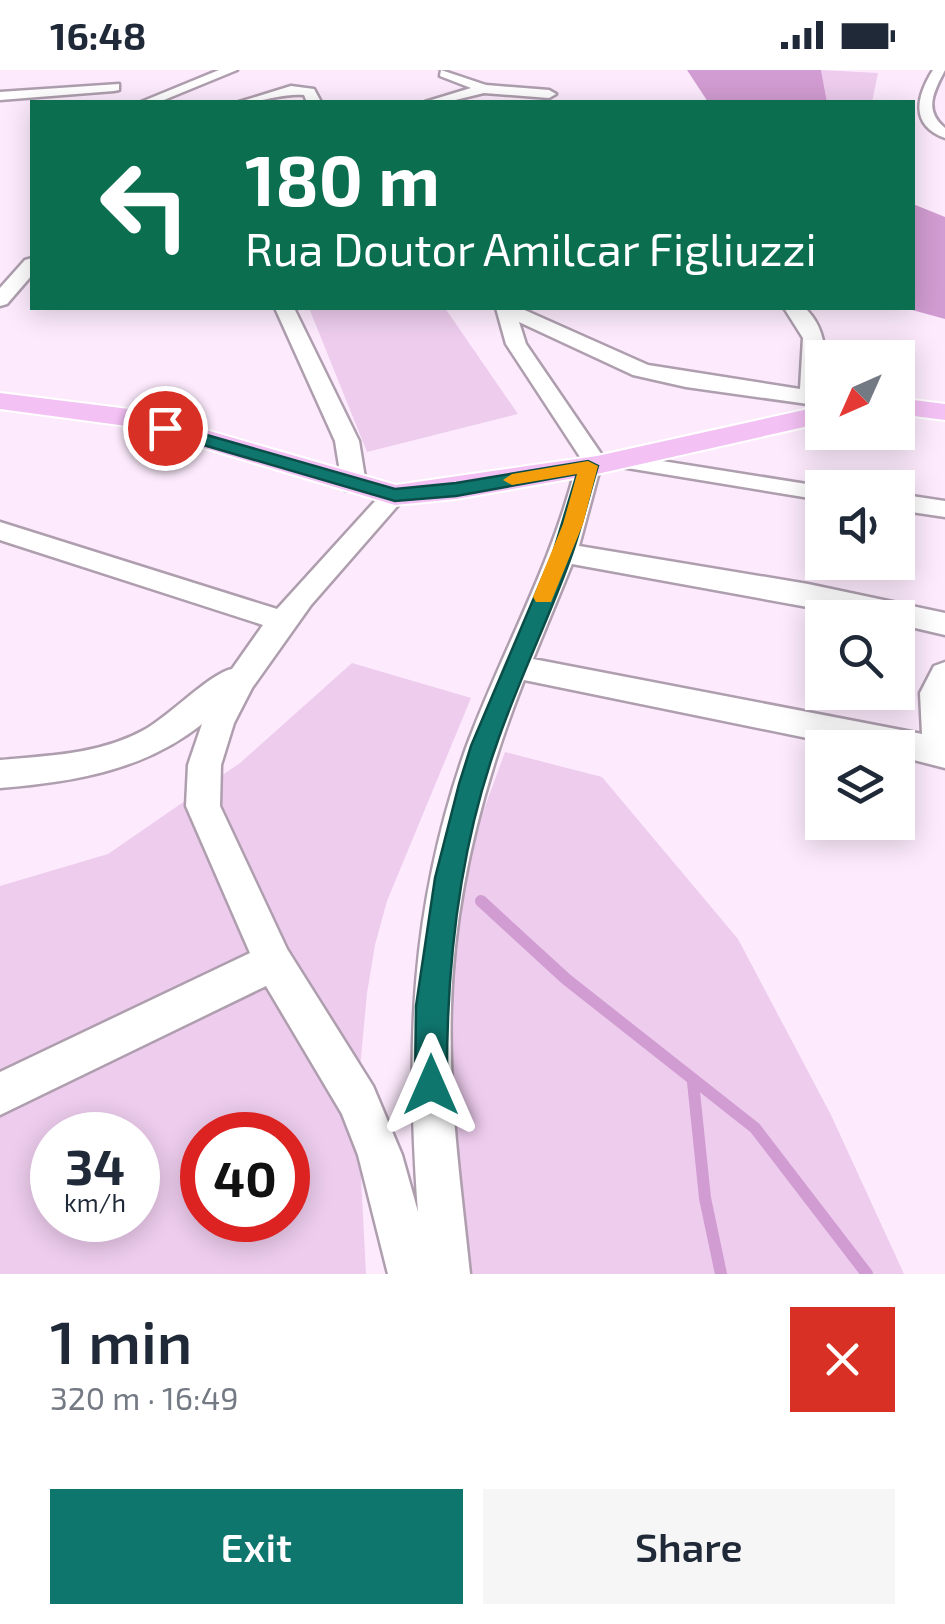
<!DOCTYPE html>
<html lang="en">
<head>
<meta charset="utf-8">
<style>
	:root { --surface:#fff; --page:#f6f6f7; --text:#1f2937; --muted:#747a83; --accent:#0f766e }
	body { margin:0; font-family:"Exo 2",sans-serif; background:var(--page); color:var(--text); height:100vh; display:flex; flex-direction:column; font-size:38px; white-space:nowrap }
	* { box-sizing:border-box; margin:0 }
	p { font-size:32px; color:var(--muted) }
	.icon { flex:none; width:55px; height:55px; fill:none; stroke:currentColor; stroke-width:2; stroke-linecap:round; stroke-linejoin:round }
	.map { position:relative; height:1204px; overflow:hidden }
	.sheet { display:flex; flex-direction:column; background:var(--surface); flex:1 }
	.sheet>* { flex:none }
	.guide { position:absolute; left:30px; top:30px; width:885px; height:210px; border-radius:0px; box-shadow:0 5px 25px #0003; background:#0b6e4f; color:#fff; overflow:hidden }
	.needle { width:65px; rotate:225deg }
	.buttons { position:absolute; left:805px; top:270px; display:grid; gap:20px }
	.buttons a { display:grid; place-items:center; width:110px; height:110px; border-radius:0px; background:var(--surface); box-shadow:0 5px 25px #0003; font-size:50px }
	.speed { position:absolute; left:30px; top:1042px; display:flex; gap:20px; font-size:50px; font-weight:700; text-align:center }
	.speed>* { display:grid; place-content:center; width:130px; height:130px; border-radius:50%; background:var(--surface); box-shadow:0 5px 25px #0003; line-height:1 }
	.speed small { font-size:25px; font-weight:400 }
	.speed .limit { border:15px solid #d22; background:#fff; color:#111 }
	.pin { position:absolute; display:grid; place-items:center; width:85px; height:85px; color:#fff; margin:-42px; border:5px solid #fff; border-radius:50%; box-shadow:0 2px 10px #0007 }
	.me { position:absolute; width:110px; margin:-55px; rotate:0deg; stroke-linejoin:round; filter:drop-shadow(0 0 8px #0008) }
	.turn { display:flex; align-items:center; gap:35px; height:210px; padding:0 50px; font-size:45px }
	.turn .icon { width:130px; height:130px; stroke-width:2.5 }
	.turn b { display:block; font-size:70px; line-height:85px }
	.round { display:grid; place-items:center; flex:none; width:105px; height:105px; border-radius:0px; background:var(--page) }
	.head { display:flex; align-items:center; justify-content:space-between; height:170px; padding:0 50px }
	h1 { font-size:60px; font-weight:600; line-height:75px }
	.button { display:flex; gap:20px; margin-top:auto; padding:20px 50px }
	.button a { flex:1; height:115px; border-radius:0px; background:var(--accent); color:#fff; font-size:40px; font-weight:600; line-height:115px; text-align:center }
	.button a+a { background:var(--page); color:var(--text) }
	.status { display:flex; justify-content:space-between; align-items:center; height:70px; padding:0 50px; background:var(--surface); direction:ltr }
	.status svg { height:28px; fill:currentColor }
	.map>svg:first-child { display:block }
	.green { fill:#edcced; fill-rule:evenodd }
	.water { fill:#d19cd1 }
	.lines { fill:none; stroke-linecap:round; stroke-linejoin:round }
	.stream-far1 { stroke:#d19cd1; stroke-width:4 }
	.stream { stroke:#d19cd1; stroke-width:12 }
	.minor-casing { stroke:#ae9eae; stroke-width:5 }
	.major-casing { stroke:#fff; stroke-width:4 }
	.minor { fill:#fff; fill-rule:evenodd }
	.major { fill:#f4c1f5; fill-rule:evenodd }
	.route { fill:#0f766e; stroke:#0a4d48; stroke-width:2.5 }
	.slow { fill:#f59e0b }
</style>
</head>
<body>
<div class="status"><b>16:48</b><svg viewBox="0 0 49 12"><path d="M0 12V9h3v3zM5 12V6h3v6zM10 12V3h3v9zM15 12V0h3v12zM26 1h20v11H26zM47 4h2v5h-2z"/></svg></div>
<div class="map">
<svg width="945" height="1204" viewBox="0 0 945 1204">
	<rect width="100%" height="100%" fill="#fdebfd"/>
	<g class="green">
		<path d="M821 0 878 3 872 32H827Z"/>
		<path d="M309 238H445L518 344 367 382Z"/>
		<path d="M352 593 471 628 387 831 375 875 367 923 357 1030 366 1204H0V816L108 784 240 693ZM52 1065H138V1150H52ZM202 1065H288V1150H202Z"/>
		<path d="M505 682 602 707 738 869 831 1045 904 1204H444L445 846Z"/>
	</g>
	<g class="water">
		<path d="M687 0H821L827 32H708Z"/>
		<path d="M913 134 945 147V249L905 238H912Z"/>
	</g>
	<g class="lines">
		<path class="stream-far1" d="M487 32H537"/>
		<g class="stream">
			<path d="M481 831 566 909 755 1058 867 1204"/>
			<path d="M693 1012 705 1128 721 1204"/>
		</g>
		<g class="minor-casing">
			<g id="minor">
				<path d="M219 0H237L159 32H141Z"/>
				<path d="M441 0 486 15 549 20 556 24 549 28 484 23 447 32H425L471 18 440 6Z"/>
				<path d="M933 0H945C934 21 923 40 945 58V68C910 55 916 27 933 0Z"/>
				<path d="M119 14V20L114 21 0 30V22Z"/>
				<path d="M291 16 314 19 321 32H307L304 25C282 23 261 33 239 32Z"/>
				<path d="M32 188V205L7 234 0 236V218L25 190Z"/>
				<path d="M275 238H294L359 371 366 414 363 420H345L342 414 335 371Z"/>
				<path d="M496 238H520L648 295 800 319 803 268 784 238H805C833 265 824 301 822 336L686 317 633 305 519 252 526 274 606 391 618 384 832 418H822V430L609 395 599 402 579 476 808 514 945 543V565L898 554V548H868L572 494 533 589 922 664 920 623 934 596 945 592V698L898 686V678H856L524 610C483 714 454 825 451 937 448 1026 461 1116 470 1204H388L358 1085 342 1044 266 916 0 1045V1002L250 883 186 736 188 695 202 654C143 701 73 712 0 718V690C48 686 101 684 144 660 168 647 212 602 232 599L263 555 0 470V452L277 539 386 419H404L407 425 311 535 252 618 234 653 221 695 220 736 287 879 373 1016 402 1085 418 1142C406 976 410 837 466 678 501 583 552 495 576 396L582 390 506 274Z"/>
				<path d="M898 424 945 431V447L898 440Z"/>
			</g>
		</g>
		<g class="major-casing">
			<g id="major">
				<path d="M0 323 137 340 396 415 597 386 822 336V353L597 404 456 429 395 435 134 357 0 339Z"/>
				<path d="M898 328 945 334V350L898 344Z"/>
			</g>
		</g>
		<use href="#minor" class="minor"/>
		<use href="#major" class="major"/>
	</g>
	<path class="route" d="M165 353 395 419 456 413 588 391 598 396C589 425 582 456 572 484 549 549 518 611 496 676 458 784 446 902 447 1015L442 1026 431 1031 420 1026 415 1015 416 936 435 808 459 714 471 676 553 483 577 404 456 426 395 431 159 362V354Z"/>
	<path class="slow" d="M588 391 598 396 583 454 551 532H536L533 527 563 454 577 404 512 415 503 410 512 404Z"/>
</svg>
<div class="buttons">
<a><svg class="needle" viewBox="-14 -14 28 28"><path d="M0-13l5 13h-10z" fill="#e53935"/><path d="M0 13l5-13h-10z" fill="#747a83"/></svg></a>
<a><svg class="icon" aria-label="sound" viewBox="0 0 24 24"><path d="M4 9h4l5-4v14l-5-4H4zM17 9q2 3 0 6"/></svg></a>
<a><svg class="icon" aria-label="search" viewBox="0 0 24 24"><circle cx="10" cy="10" r="6"/><path d="M15 15l6 6"/></svg></a>
<a><svg class="icon" aria-label="layers" viewBox="0 0 24 24"><path d="M12 4l9 5-9 5-9-5zM3 14l9 5 9-5"/></svg></a>
</div>
<div class="speed"><div>34<small>km/h</small></div><div class="limit">40</div></div>
<div class="pin" style="left:165px;top:358px;background:#d93025"><svg class="icon" aria-label="arrive" viewBox="0 0 24 24"><path d="M6 21V4h12l-3 4 3 4H6"/></svg></div>
<svg class="me" style="left:431px;top:1015px" viewBox="-20 -20 40 40"><path d="M0-17L14 15 0 8-14 15z" fill="#0f766e" stroke="#fff" stroke-width="4"/></svg>
<div class="guide">
<div class="turn"><svg class="icon" aria-label="left" viewBox="0 0 24 24"><path d="M17 20v-9H6M10 6l-5 5 5 5"/></svg><div><b>180 m</b>Rua Doutor Amilcar Figliuzzi</div></div>
</div>
</div>
<section class="sheet">
<div class="head"><div><h1>1 min</h1><p>320 m · 16:49</p></div><a class="round" style="background:#d93025;color:#fff"><svg class="icon" aria-label="close" viewBox="0 0 24 24"><path d="M6 6l12 12M18 6L6 18"/></svg></a></div>
<div class="button"><a>Exit</a><a>Share</a></div>
</section>
</body>
</html>
